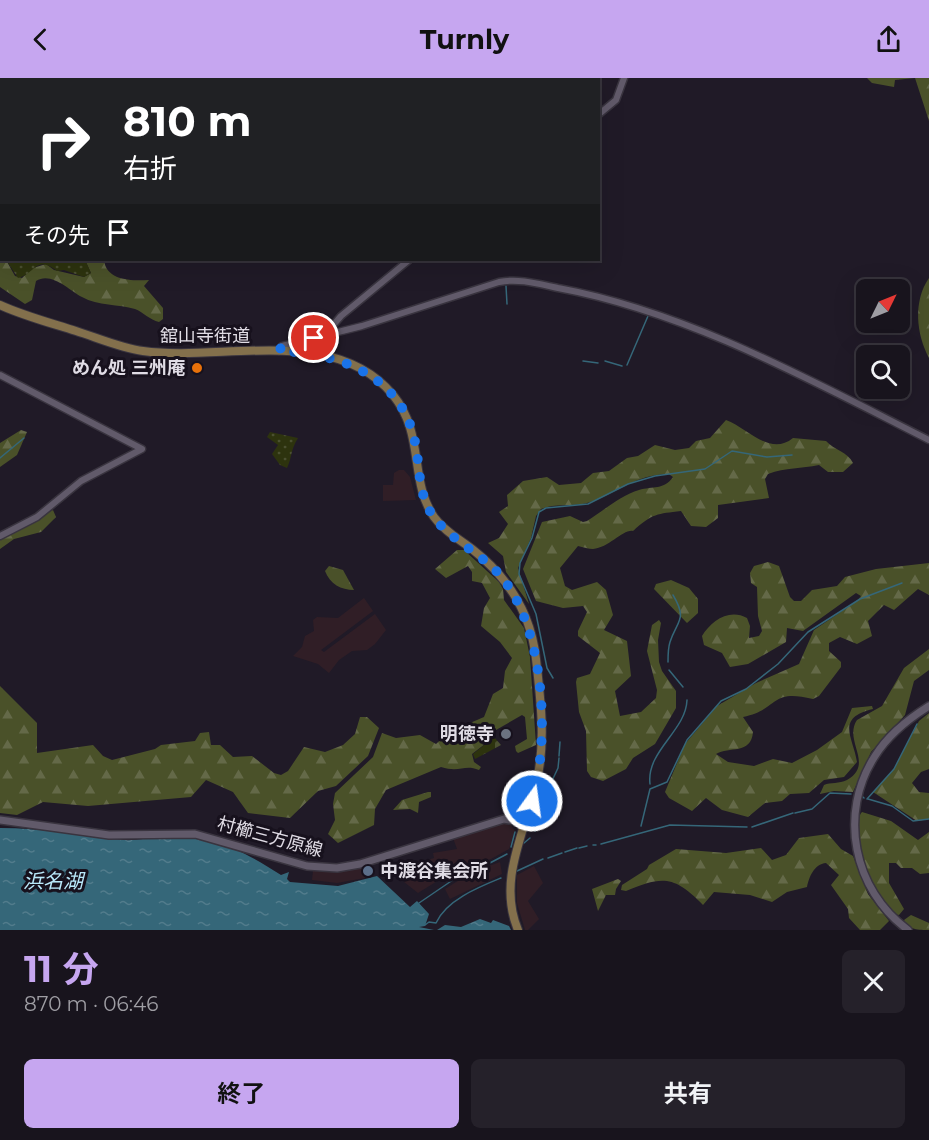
<!DOCTYPE html>
<html lang="ja">
<head>
<meta charset="utf-8">
<style>
	:root { --surface:#18141d; --page:#25212a; --text:#f1f3f6; --muted:#9f9ea4; --line:#36333b; --accent:#c6a6f0 }
	body { margin:0; font-family:Montserrat,"Noto Sans JP",sans-serif; background:var(--page); color:var(--text); height:100vh; display:flex; flex-direction:column; font-size:22px; white-space:nowrap }
	* { box-sizing:border-box; margin:0 }
	p { font-size:20px; color:var(--muted) }
	.icon { flex:none; width:33px; height:33px; fill:none; stroke:currentColor; stroke-width:2; stroke-linecap:round; stroke-linejoin:round }
	.map { position:relative; height:852px; overflow:hidden }
	.drawer { display:flex; flex-direction:column; background:var(--surface); flex:1 }
	.drawer>* { flex:none }
	.guide { position:absolute; left:0px; top:0px; width:600px; height:183px; box-shadow:0 6px 24px #0002,0 0 0 2px var(--line); background:#202124; color:#fff; overflow:hidden }
	.needle { width:39px; rotate:47deg }
	.buttons { position:absolute; left:856px; top:201px; display:grid; gap:12px }
	.buttons a { display:grid; place-items:center; width:54px; height:54px; border-radius:9px; background:var(--surface); box-shadow:0 6px 24px #0002,0 0 0 2px var(--line); font-size:30px }
	.pin { position:absolute; display:grid; place-items:center; width:51px; height:51px; color:#fff; margin:-26px; border:3px solid #fff; border-radius:50%; box-shadow:0 2px 6px #0007 }
	.me { position:absolute; width:66px; margin:-33px; rotate:14deg; stroke-linejoin:round; filter:drop-shadow(0 0 4px #0008) }
	.turn { display:flex; align-items:center; gap:21px; height:126px; padding:0 24px; font-size:27px }
	.turn .icon { width:78px; height:78px; stroke-width:2.5 }
	.turn b { display:block; font-size:42px; line-height:51px }
	.then { display:flex; align-items:center; height:57px; padding:0 24px; background:#0003; gap:12px; font-size:22px }
	.round { display:grid; place-items:center; flex:none; width:63px; height:63px; border-radius:9px; background:var(--page) }
	.overview { display:flex; align-items:center; justify-content:space-between; height:102px; padding:0 24px }
	h1 { font-size:36px; font-weight:700; line-height:45px; color:var(--accent) }
	.action { display:flex; gap:12px; margin-top:auto; padding:12px 24px }
	.action a { flex:1; height:69px; border-radius:9px; background:var(--accent); color:#111; font-size:24px; font-weight:700; line-height:69px; text-align:center }
	.action a+a { background:var(--page); color:var(--text) }
	header { display:flex; justify-content:space-between; align-items:center; height:78px; padding:0 24px; background:var(--accent); color:#111; font-size:27px; font-weight:700 }
	.map>svg:first-child { display:block }
	.industrial { fill:#301e26 }
	.forest { fill:url(#forest-firs) }
	.cemetery { fill:url(#cemetery-stones) }
	.park { fill:url(#park-dots) }
	.water { fill:url(#water-ripples) }
	.lines { fill:none; stroke-linecap:round; stroke-linejoin:round }
	.stream { stroke:#356779; stroke-width:1.5 }
	.tertiary-casing { stroke:#39343f; stroke-width:9 }
	.secondary-casing { stroke:#39343f; stroke-width:10 }
	.primary-casing { stroke:#39343f; stroke-width:10 }
	.tertiary { stroke:#615a6a; stroke-width:6 }
	.secondary { stroke:#615a6a; stroke-width:7 }
	.primary { stroke:#83704c; stroke-width:8 }
	.route { stroke:#1a73e8; stroke-width:10; stroke-dasharray:0 18 }
	.food-dot { fill:#e8710a; stroke:#17111d; stroke-width:2 }
	.worship-dot { fill:#6b7280; stroke:#17111d; stroke-width:2 }
	.service-dot { fill:#5c6f8a; stroke:#17111d; stroke-width:2 }
	.labels { text-anchor:middle; stroke-width:6; stroke-linejoin:round; paint-order:stroke }
	.street-label { font-size:18px; fill:#e0dce5; stroke:#17111d }
	.poi-label { font-size:18px; font-weight:bold; fill:#e0dce5; stroke:#17111d; text-anchor:end }
	.water-label { font-size:20px; font-style:italic; fill:#bae9fb; stroke:#17111d }
</style>
</head>
<body>
<header><svg class="icon" aria-label="back" viewBox="0 0 24 24"><path d="M15 5l-7 7 7 7"/></svg>Turnly<svg class="icon" aria-label="share" viewBox="0 0 24 24"><path d="M12 15V3M7 8l5-5 5 5M5 13v7h14v-7"/></svg></header>
<div class="map">
<svg width="929" height="852" viewBox="0 0 929 852">
	<defs>
		<pattern id="forest-firs" width="22" height="20" patternUnits="userSpaceOnUse" patternTransform="scale(1.5)"><rect width="22" height="20" fill="#4a5129"/><path d="M5 1l3.5 6h-7zM16 11l3.5 6h-7z" fill="#646948"/></pattern>
		<pattern id="cemetery-stones" width="16" height="16" patternUnits="userSpaceOnUse" patternTransform="scale(1.5)"><rect width="16" height="16" fill="#2d330e"/><path d="M2 7V4a2 2 0 0 1 4 0v3zM10 15v-3a2 2 0 0 1 4 0v3z" fill="#4b5031"/></pattern>
		<pattern id="park-dots" width="8" height="8" patternUnits="userSpaceOnUse" patternTransform="scale(1.5)"><rect width="8" height="8" fill="#2d330e"/><path d="M2 2h.1M6 6h.1" fill="none" stroke="#4b5031" stroke-width="1.8" stroke-linecap="round"/></pattern>
		<pattern id="water-ripples" width="26" height="14" patternUnits="userSpaceOnUse" patternTransform="scale(1.5)"><rect width="26" height="14" fill="#356779"/><path d="M2 4q2-2 4 0t4 0M15 11q2-2 4 0t4 0" fill="none" stroke="#527c8c"/></pattern>
	</defs>
	<rect width="100%" height="100%" fill="#201a27"/>
	<g class="industrial">
		<path d="M399 392H404L410 399 416 422 383 423V407H393L394 395Z"/>
		<path d="M364 520 373 533 321 572 324 574 375 536 386 552 375 566 367 572 352 573 339 582 329 595 318 586 293 578 302 569 305 558 314 553 313 542 317 539 338 540Z"/>
		<path d="M503 745 510 746 515 753 509 771 491 781 455 792 418 815 404 804 426 792 421 784 434 780 433 775 457 771 453 760Z"/>
		<path d="M500 784 502 796 450 821 445 811 472 794Z"/>
		<path d="M534 788 543 805 528 823 539 841 528 852H525L517 825V797Z"/>
		<path d="M363 789 365 800 337 805 312 802 313 793 338 794Z"/>
	</g>
	<g class="forest">
		<path d="M867 0H929V43L915 0 895 2 894 9 872 5Z"/>
		<path d="M0 172 2 182H6L15 198 22 200 33 190 46 186 54 192 84 199 91 195 86 184 79 182H104C106 203 133 203 149 202L144 208 163 230V241L159 244C150 242 143 234 135 231 119 226 98 228 82 219 69 212 51 193 36 203L32 222 25 226 0 209Z"/>
		<path d="M929 200V280C916 256 913 223 929 200Z"/>
		<path d="M726 342C748 350 770 379 793 360L826 363C834 372 848 374 853 385L843 394H828L819 387C801 391 786 389 768 396L765 401 769 420 718 427V440L706 449 691 448 681 433C657 436 653 435 633 453 623 451 609 470 593 471 589 471 583 469 578 468L560 490 565 508 572 512 597 504 606 512 613 537 604 552 627 563 631 598 615 613 620 638 641 634 656 620 657 612 647 573 652 547 659 542 661 545 658 562 659 584 662 593 676 613V630L655 666 633 680 626 691 603 703 591 699 587 693 586 653 579 634 576 604 577 600 590 596 600 575 578 558V553L587 534 583 528 563 530 536 523 523 491 542 444 570 438 583 444 587 443C603 433 621 417 639 412 653 408 664 412 673 399L669 396C635 396 617 416 587 425 572 429 555 425 541 431L536 438 531 460 518 490 529 526 506 494 503 478 488 465 499 460 508 446 499 434 508 428 507 417 523 403 547 399 559 407 581 405 593 395 609 393 627 380 638 378 655 367 675 372 689 370 696 363 710 360Z"/>
		<path d="M21 352 27 354 17 377 0 389V365Z"/>
		<path d="M53 432 56 439 41 454 14 461 0 471V461Z"/>
		<path d="M457 472H464L499 504 503 511 504 522 524 550 530 579 536 667 518 675 516 673 515 668 527 661 525 639 522 637 496 652 494 659 472 676 474 684 481 689 479 692C464 686 460 695 441 689L386 712 375 731 374 747 338 765 328 756 335 742 333 726 335 715 373 679 382 655 396 660 420 657 436 666 449 654 484 639 493 616 503 610 505 593 512 580 500 564 481 548 484 530 490 520 482 505 472 503V494L468 488 446 500 435 491Z"/>
		<path d="M768 484 779 488 790 519 794 523H801L812 512 837 508 845 499 876 491 929 485V517L918 511 894 532 884 527 868 543 872 558 857 566 840 559 829 565V573L841 584V589L819 618 813 621C769 610 779 632 743 639L753 654C751 677 729 668 716 676L728 684 754 688 773 681 792 685 817 672 842 654 852 630 872 628 873 631C835 640 853 659 857 684L844 699 824 702 809 715 790 716 782 723 765 725 748 739 722 732 706 720 692 733 669 720 665 714 685 666 717 628 756 605 799 586 814 552 857 523 861 518 856 515 803 553 787 550 786 564 748 586 730 589 722 575 704 567 702 558C711 543 729 530 747 540L750 548 749 560 759 558 762 553 758 538 757 509 751 505 750 495 754 488Z"/>
		<path d="M329 488 343 492 354 512C341 512 330 506 325 493Z"/>
		<path d="M671 502 689 510 698 521V535L687 545 654 511 656 506Z"/>
		<path d="M929 571V592L914 603 905 637 871 674 853 714 834 713 820 716 824 707C831 704 839 706 847 702 875 686 843 663 857 642L882 628 904 590Z"/>
		<path d="M0 608 37 645V675L93 667 103 678 112 682 155 671 161 667 195 663 200 655 209 654 211 667H220L233 679 252 678 274 695 281 697 288 693 304 669 325 674 343 667 355 656 360 639H367L379 650 368 678 336 708 318 713 290 740 248 735 233 714 206 702 191 719 88 728 43 724 17 737 0 735Z"/>
		<path d="M929 635V691L921 694 912 705 919 714 929 715V741L917 743 873 714 894 691 919 643Z"/>
		<path d="M428 714H431V719L419 724 418 735 410 731 393 732 402 722Z"/>
		<path d="M862 734 891 743 918 762 929 754V795L920 796 912 790H901L896 785H889V805L904 831 899 837C877 834 846 752 862 734Z"/>
		<path d="M828 756 841 771 853 778 868 816 889 843 880 852H860L849 840 848 831 831 807 839 797 826 785C814 786 809 799 807 809L787 814 772 824 750 817 714 814 703 827C674 797 662 798 626 813L621 812 622 807 647 791 649 787 676 771 726 775 761 770 772 782 786 777 799 760Z"/>
		<path d="M618 801 621 803 616 811 615 817H606L598 833 592 811Z"/>
		<path d="M911 837 929 845V852C919 852 908 852 904 842Z"/>
	</g>
	<path class="cemetery" d="M494 659 501 667 475 681 473 676Z"/>
	<g class="park">
		<path d="M0 0 152 1 2 2 1 174Z"/>
		<path d="M6 182H79L86 184 91 195 84 199 64 192 57 193C36 177 36 195 18 200Z"/>
		<path d="M270 354 298 360C290 373 292 380 287 390L280 387 272 376 278 367 267 359Z"/>
	</g>
	<g class="water">
		<path d="M0 750C41 750 82 757 123 762 136 763 151 759 165 759 217 759 238 770 281 797L289 794 287 801 290 804 338 808 377 798 410 829 417 823 429 836 425 848 419 849 434 852H0Z"/>
		<path d="M480 841 491 845 493 842 509 848 511 852H437L445 847 461 849Z"/>
	</g>
	<g class="lines">
		<g class="stream">
			<path d="M506 208 507 226"/>
			<path d="M583 283 598 285"/>
			<path d="M605 283 622 288"/>
			<path d="M627 287 648 238"/>
			<path d="M0 380 24 360"/>
			<path d="M668 584C668 577 668 570 670 564 677 542 688 542 673 517"/>
			<path d="M669 592 683 609"/>
			<path d="M553 600 547 590 536 536 519 496 520 485 532 460 539 434 546 430 588 426 628 406 655 398 705 391 732 373 767 379 792 377"/>
			<path d="M559 678 560 664"/>
			<path d="M650 706C646 673 686 653 687 622"/>
			<path d="M550 707 558 690 559 680"/>
			<path d="M863 719 864 720"/>
			<path d="M867 721 894 691 917 646"/>
			<path d="M868 721 892 728 913 743 929 741"/>
			<path d="M795 735 812 731 830 715 851 716"/>
			<path d="M641 748 650 711 667 704 687 662 721 623 746 611 778 586 808 554 860 521 902 505"/>
			<path d="M752 749 793 735"/>
			<path d="M535 753C551 739 556 733 551 712"/>
			<path d="M524 765 530 760"/>
			<path d="M601 766 670 747 747 749"/>
			<path d="M593 767H596"/>
			<path d="M511 769 515 754"/>
			<path d="M579 770 587 768"/>
			<path d="M565 774 577 770"/>
			<path d="M548 780 562 775"/>
			<path d="M517 793 543 781"/>
			<path d="M419 825 466 793 488 786 507 776"/>
			<path d="M425 847 429 844 436 845C446 822 479 809 501 800"/>
		</g>
		<g class="tertiary-casing">
			<g id="tertiary">
				<path d="M598 37 616 22 624 0"/>
				<path d="M330 256 329 252 341 238 409 182"/>
				<path d="M279 273 282 268 362 248 499 204C519 200 539 206 558 210 688 234 812 303 929 362"/>
				<path d="M0 297 142 371 81 403 37 439 0 458"/>
			</g>
		</g>
		<g class="secondary-casing">
			<g id="secondary">
				<path d="M0 742 109 757 195 756 307 788 337 790 360 786 504 741 525 745"/>
				<path d="M908 852C853 812 838 735 875 678 888 657 908 641 929 628"/>
			</g>
		</g>
		<g class="primary-casing">
			<path id="primary" d="M0 227C24 238 51 245 76 253 98 260 121 270 143 273 221 284 335 246 393 317 425 356 409 403 434 439 444 453 459 461 472 471 508 499 531 536 536 581 540 617 545 655 539 691 531 745 495 797 518 852"/>
		</g>
		<use href="#tertiary" class="tertiary"/>
		<use href="#secondary" class="secondary"/>
		<use href="#primary" class="primary"/>
	</g>
	<g class="lines">
		<path class="route" d="M314 260 282 268 279 273C340 275 402 298 415 364 420 388 418 414 431 435 447 460 479 474 499 496 544 546 551 660 532 723"/>
	</g>
	<circle class="food-dot" cx="197" cy="290" r="6"/>
	<circle class="worship-dot" cx="506" cy="656" r="6"/>
	<circle class="service-dot" cx="368" cy="793" r="6"/>
	<g class="labels">
		<g class="street-label">
			<text x="205" y="264">舘山寺街道</text>
			<text transform="translate(270 759) rotate(15)" y="6">村櫛三方原線</text>
		</g>
		<g class="poi-label">
			<text x="185" y="296">めん処 三州庵</text>
			<text x="494" y="662">明徳寺</text>
			<text x="380" y="799" text-anchor="start">中渡谷集会所</text>
		</g>
		<g class="water-label">
			<text x="53" y="810">浜名湖</text>
		</g>
	</g>
</svg>
<div class="buttons">
<a><svg class="needle" viewBox="-14 -14 28 28"><path d="M0-13l5 13h-10z" fill="#e53935"/><path d="M0 13l5-13h-10z" fill="#9f9ea4"/></svg></a>
<a><svg class="icon" aria-label="search" viewBox="0 0 24 24"><circle cx="10" cy="10" r="6"/><path d="M15 15l6 6"/></svg></a>
</div>
<div class="pin" style="left:314px;top:260px;background:#d93025"><svg class="icon" aria-label="arrive" viewBox="0 0 24 24"><path d="M6 21V4h12l-3 4 3 4H6"/></svg></div>
<svg class="me" style="left:532px;top:723px" viewBox="-20 -20 40 40"><circle r="17" fill="#1a73e8" stroke="#fff" stroke-width="3"/><path d="M0-11L8 9 0 5-8 9z" fill="#fff"/></svg>
<div class="guide">
<div class="turn"><svg class="icon" aria-label="right" viewBox="0 0 24 24"><path d="M7 20v-9h11M14 6l5 5-5 5"/></svg><div><b>810 m</b>右折</div></div>
<div class="then">その先<svg class="icon" aria-label="arrive" viewBox="0 0 24 24"><path d="M6 21V4h12l-3 4 3 4H6"/></svg></div>
</div>
</div>
<section class="drawer">
<div class="overview"><div><h1>11 分</h1><p>870 m · 06:46</p></div><a class="round"><svg class="icon" aria-label="close" viewBox="0 0 24 24"><path d="M6 6l12 12M18 6L6 18"/></svg></a></div>
<div class="action"><a>終了</a><a>共有</a></div>
</section>
</body>
</html>
